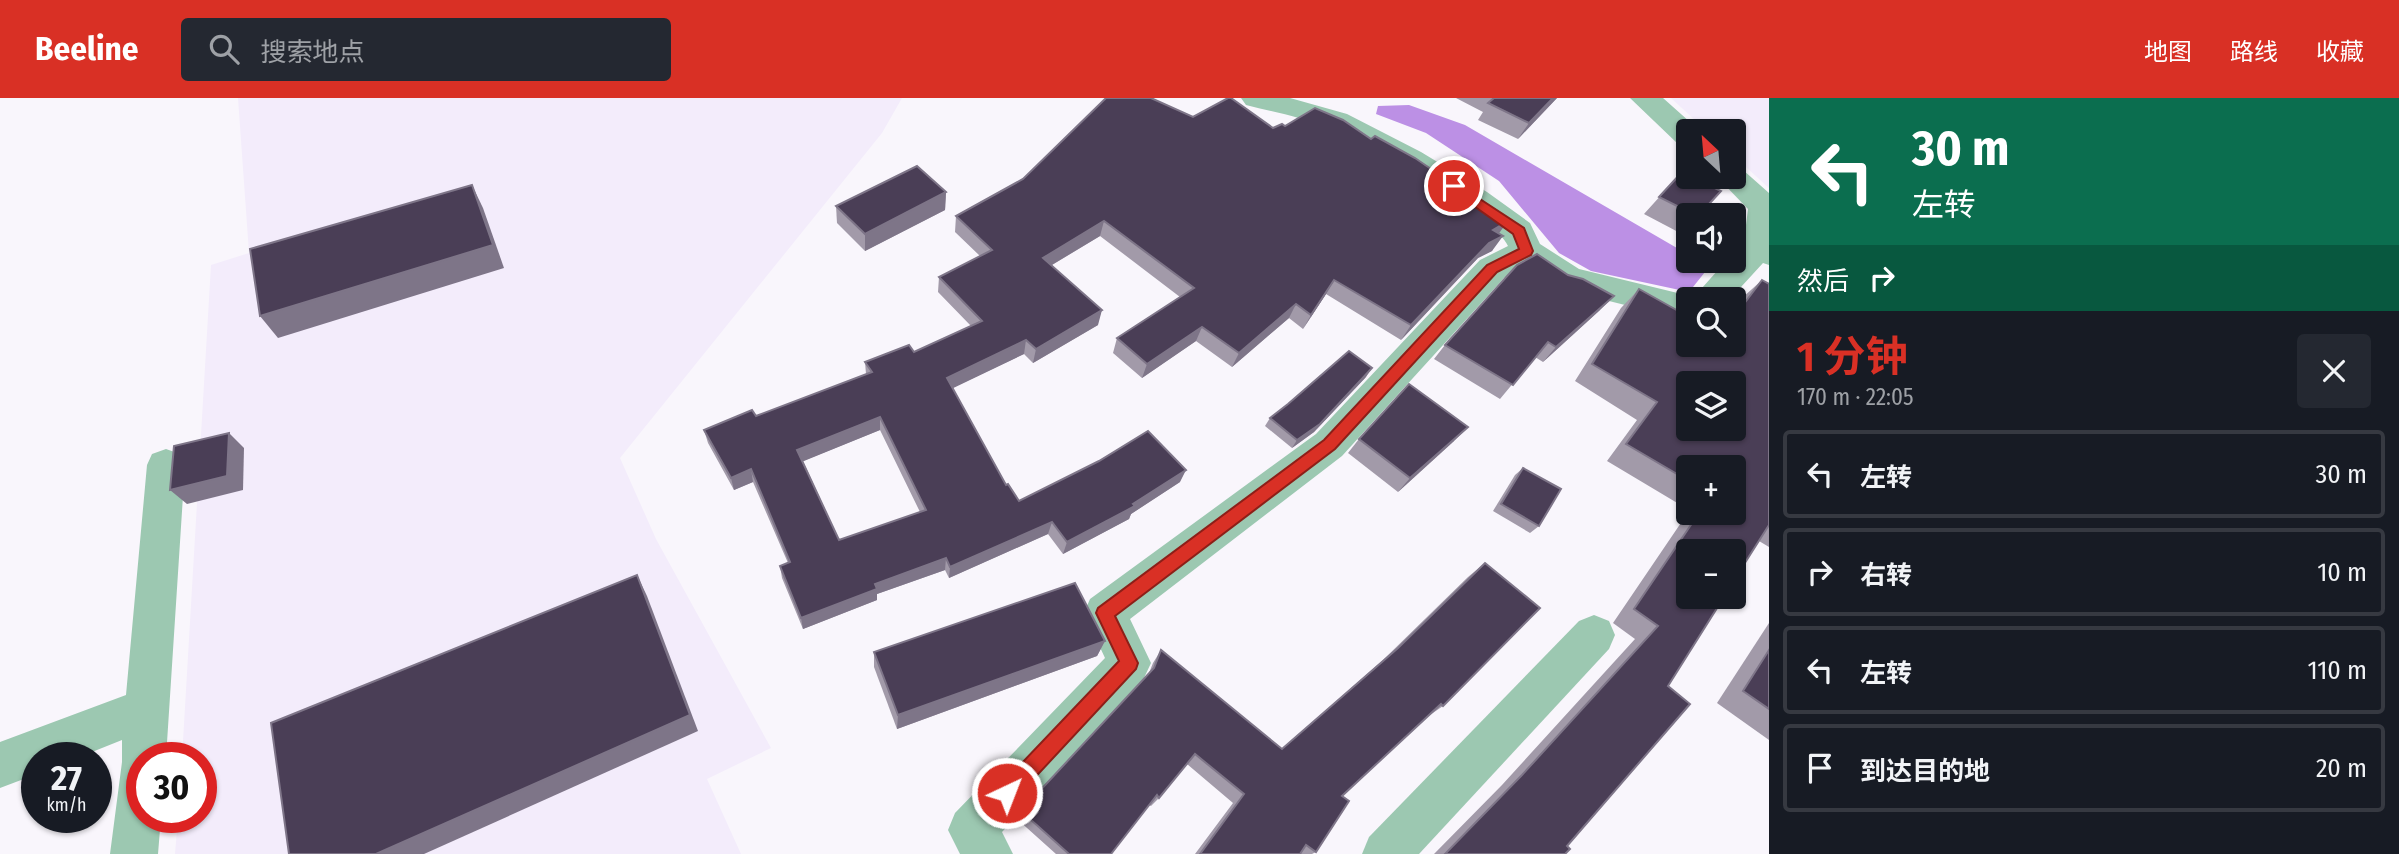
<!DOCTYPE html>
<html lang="zh">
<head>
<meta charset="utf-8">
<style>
	:root { --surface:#171b24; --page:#242831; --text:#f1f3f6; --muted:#9ea1a6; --line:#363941; --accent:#d93025 }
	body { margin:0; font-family:"Fira Sans Condensed","Noto Sans SC",sans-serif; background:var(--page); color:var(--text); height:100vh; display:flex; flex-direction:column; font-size:26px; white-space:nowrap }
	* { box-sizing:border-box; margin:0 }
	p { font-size:23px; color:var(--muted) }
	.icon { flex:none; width:38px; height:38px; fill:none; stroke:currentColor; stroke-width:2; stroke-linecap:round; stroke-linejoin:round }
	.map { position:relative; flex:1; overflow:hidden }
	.drawer { display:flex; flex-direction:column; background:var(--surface); width:630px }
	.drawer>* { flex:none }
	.hud { background:#0b6e4f; color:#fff; overflow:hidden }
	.needle { width:46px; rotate:334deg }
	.tools { position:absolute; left:1676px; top:21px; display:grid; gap:14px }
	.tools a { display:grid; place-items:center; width:70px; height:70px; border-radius:7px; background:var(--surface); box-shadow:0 2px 5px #0004; font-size:35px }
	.speed { position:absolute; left:21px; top:644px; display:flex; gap:14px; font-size:35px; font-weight:700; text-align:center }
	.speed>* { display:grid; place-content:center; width:91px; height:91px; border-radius:50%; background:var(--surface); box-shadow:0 2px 5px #0004; line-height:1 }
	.speed small { font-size:18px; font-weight:400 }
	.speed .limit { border:10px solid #d22; background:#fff; color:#111 }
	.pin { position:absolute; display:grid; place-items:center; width:60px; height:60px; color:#fff; margin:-30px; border:4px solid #fff; border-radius:50%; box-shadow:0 2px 7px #0007 }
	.me { position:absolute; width:77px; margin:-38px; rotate:43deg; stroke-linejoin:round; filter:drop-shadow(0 0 5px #0008) }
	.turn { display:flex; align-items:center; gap:24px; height:147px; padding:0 28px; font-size:32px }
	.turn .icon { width:91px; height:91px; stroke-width:2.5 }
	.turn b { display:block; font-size:49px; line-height:60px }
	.then { display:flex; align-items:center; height:66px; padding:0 28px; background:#0003; gap:14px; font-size:26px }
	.round { display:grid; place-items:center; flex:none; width:74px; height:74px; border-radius:7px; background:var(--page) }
	.headline { display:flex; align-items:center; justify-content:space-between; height:119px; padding:0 28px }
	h1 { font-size:42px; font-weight:700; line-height:52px; color:var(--accent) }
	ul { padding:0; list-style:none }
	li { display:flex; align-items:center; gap:21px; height:88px; margin:0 14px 10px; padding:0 14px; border:4px solid var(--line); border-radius:7px }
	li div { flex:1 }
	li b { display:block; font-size:26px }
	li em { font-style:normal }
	header { display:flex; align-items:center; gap:42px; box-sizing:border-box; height:98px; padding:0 35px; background:var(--accent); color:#fff }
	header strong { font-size:33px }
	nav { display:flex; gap:38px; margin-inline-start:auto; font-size:24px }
	.search { width:490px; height:63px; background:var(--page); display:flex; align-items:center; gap:18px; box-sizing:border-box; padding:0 24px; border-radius:7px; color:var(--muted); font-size:26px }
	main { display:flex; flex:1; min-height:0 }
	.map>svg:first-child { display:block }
	.built { fill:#f3ecfb }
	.water { fill:#bc90e5 }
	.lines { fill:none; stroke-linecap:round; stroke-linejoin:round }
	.street { fill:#9cc8b1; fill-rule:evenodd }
	.wall { fill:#a29aa9; fill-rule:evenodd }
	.shaded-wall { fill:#7e7588 }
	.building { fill:#4a3e56; stroke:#7e7588; stroke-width:2; fill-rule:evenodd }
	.route { fill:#d93025; stroke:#8d1f18; stroke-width:2 }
</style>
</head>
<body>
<header>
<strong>Beeline</strong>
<div class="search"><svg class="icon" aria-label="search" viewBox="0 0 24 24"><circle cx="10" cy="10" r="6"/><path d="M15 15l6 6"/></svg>搜索地点</div>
<nav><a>地图</a><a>路线</a><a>收藏</a></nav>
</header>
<main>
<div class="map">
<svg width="1769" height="756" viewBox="0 0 1769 756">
	<rect width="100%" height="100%" fill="#f9f6fc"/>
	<g class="built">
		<path d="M238 0H902L882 35 620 360 656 441 771 650 707 681 741 756H175L178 719H201V660H182L211 167 249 155Z"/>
		<path d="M1671 0H1769V90L1734 58V33H1707Z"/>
	</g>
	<path class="water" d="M1409 7 1465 27 1689 157V163H1698L1709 169 1689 194 1591 173 1559 155 1499 83 1426 35 1376 16 1378 8Z"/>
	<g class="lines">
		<g class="street">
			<path d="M1241 0H1290L1347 16 1421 54 1487 94 1530 125 1540 146 1579 171 1694 199 1726 163H1734V154L1744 143 1748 111 1717 79H1734V69L1743 72 1769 95V167L1763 165 1730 201H1689V223L1557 190 1525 168 1504 180 1342 358 1130 521 1151 565 1144 580 1002 734 1013 756H960L948 732 955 715 1105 560 1084 515 1090 501 1316 336 1480 162 1508 148C1498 120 1361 46 1329 31 1303 19 1273 14 1246 7Z"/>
			<path d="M1630 0H1663L1700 33H1689V49L1678 46Z"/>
			<path d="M166 351 180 356 185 367 166 660H142V719H161L158 756H110L122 664V642L77 660H37V676L0 690V644L126 597 147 367 152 356Z"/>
			<path d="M1594 517 1609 523 1615 537 1609 551 1419 756H1362L1369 739 1579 523Z"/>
		</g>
	</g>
	<g class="wall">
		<path d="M1456 0H1557L1518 41 1478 22 1483 14Z"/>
		<path d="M1193 19 1273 30 1499 136 1492 153 1478 160 1401 242 1326 196 1303 231 1289 220 1232 269 1196 243 1142 280 1113 255 1117 240 1180 199 1100 138 1052 167 1098 227 1033 265 1024 256 952 290 1006 387 1019 403 1180 384 1131 416 1129 421 1063 456 1048 436 949 480 945 472 877 496V502L803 531 782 480 780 468 788 465 753 384 734 392 708 345 704 332 756 318 866 276 865 264 914 254 971 228 938 194 939 179 980 158 955 134 956 118ZM880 332 920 414 839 442 803 363Z"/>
		<path d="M1682 74 1699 117H1689V128L1682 136 1644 116Z"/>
		<path d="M946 94 945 112 865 153 837 125 836 108Z"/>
		<path d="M1762 182 1769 186V449L1759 443 1567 748 1565 756H1434L1502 687 1635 541 1613 525 1689 413V415H1734L1689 369V412L1607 363 1637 322 1575 283 1621 210 1639 191 1734 247V210L1741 201Z"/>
		<path d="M1600 212 1543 264 1535 259 1500 301 1434 261 1445 247Z"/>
		<path d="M1366 279 1314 334 1292 350 1265 328 1270 320 1288 306Z"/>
		<path d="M1359 341 1454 343 1398 394 1348 355Z"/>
		<path d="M1523 370 1539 428 1530 435 1493 413 1515 377Z"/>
		<path d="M1485 465 1443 608 1427 619 1342 698 1316 754 1312 756H1195L1233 705 1187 666 1159 700 1151 708 1149 707 1111 756H1056L1017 721 1021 713 1149 575 1153 565 1161 552 1282 651 1383 562 1468 479Z"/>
		<path d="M1769 525V642L1717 605Z"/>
		<path d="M1105 543 1097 558 897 631 874 569V554Z"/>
	</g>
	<g class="shaded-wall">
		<path d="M1553 0H1557L1518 41 1529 25Z"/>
		<path d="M472 87 483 110 504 170 278 240 260 218Z"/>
		<path d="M946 94 945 112 865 153V136Z"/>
		<path d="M1104 123 1100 138 1040 174 1043 160Z"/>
		<path d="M1508 123 1497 138 1493 132Z"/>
		<path d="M1503 138 1492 153 1478 160 1401 242 1411 227 1489 145Z"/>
		<path d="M1334 182 1326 196 1303 231 1311 217Z"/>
		<path d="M1614 198 1600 212 1543 264 1556 249Z"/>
		<path d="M1296 206 1289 220 1232 269 1239 255Z"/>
		<path d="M1102 212 1098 227 1033 265 1036 251Z"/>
		<path d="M1202 229 1196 243 1142 280 1147 266Z"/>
		<path d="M1026 242 1024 256 945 294 947 280Z"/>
		<path d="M1372 270 1366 279 1314 334 1292 350 1297 342Z"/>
		<path d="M880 319V332L799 365 797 352Z"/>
		<path d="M1468 329 1454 343 1398 394 1410 380Z"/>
		<path d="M229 335 244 350 243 392 187 406 170 392Z"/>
		<path d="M751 371 753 384 734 392 731 380Z"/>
		<path d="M1186 372 1180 384 1131 416 1129 421 1063 456 1067 444 1133 406Z"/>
		<path d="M1052 424 1048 436 949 480 950 469Z"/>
		<path d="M946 460 945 472 877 496V502L803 531 801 520 875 486Z"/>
		<path d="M637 477 647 498 698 633 424 756H376Z"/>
		<path d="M1105 543 1097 558 897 631 898 617Z"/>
	</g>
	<g class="building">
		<path d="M1106 0H1151L1193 19 1228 0H1231L1273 30 1282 26 1285 28 1315 10 1343 22 1371 41 1375 38 1415 60 1469 97 1472 95 1508 123 1493 132 1503 138 1489 145 1411 227 1334 182 1311 217 1296 206 1239 255 1202 229 1147 266 1117 240 1194 190 1104 123 1043 160 1102 212 1036 251 1026 242 947 280 1006 387 1008 386 1019 403 1099 363 1148 333 1186 372 1133 406 1135 408 1067 444 1052 424 950 469 946 460 875 486 877 491 801 520 780 468 790 464 751 371 731 380 704 332 752 312 756 318 872 274 865 264 909 247 914 254 982 223 939 179 992 152 956 118 1023 81ZM880 319 926 412 839 442 797 352Z"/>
		<path d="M1494 0H1553L1529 25 1488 5Z"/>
		<path d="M917 68 946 94 865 136 836 108Z"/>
		<path d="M1682 74 1689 77V79H1692L1721 93 1699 117H1695L1659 99Z"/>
		<path d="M472 87 493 147 260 218 250 151Z"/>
		<path d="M1537 156 1568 177 1583 181 1614 198 1556 249 1548 244 1513 287 1445 247 1517 167Z"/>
		<path d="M1762 182 1769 186V427L1734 482V453H1689V499H1724L1668 588 1690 606 1567 748 1570 751 1565 756H1445L1522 677 1658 528 1634 511 1699 415H1734V369H1689V383L1626 346 1657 304 1592 266 1639 191 1689 219V247H1734V219ZM1689 285H1734V331H1689Z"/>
		<path d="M1349 253 1372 270 1320 326 1297 342 1270 320 1288 306Z"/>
		<path d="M1409 286 1468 329 1410 380 1359 341Z"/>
		<path d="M229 335 227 378 170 392 174 348Z"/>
		<path d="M1523 370 1561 391 1539 428 1501 406Z"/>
		<path d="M1485 465 1540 510 1443 608 1441 606 1342 698 1349 703 1316 754 1306 747 1300 756H1200L1244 696 1195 656 1159 700 1157 697 1111 756H1069L1021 713 1154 570 1161 552 1282 651 1398 550Z"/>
		<path d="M637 477 690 617 376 756H289L271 625Z"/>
		<path d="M1075 485 1105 543 898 617 874 554Z"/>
		<path d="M1769 552V611L1743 593Z"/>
	</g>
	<path class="route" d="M1454 84 1524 130 1533 153 1531 157 1497 174 1335 351 1115 518 1138 565 1136 571 1014 702 1007 705 1000 702 998 695 1000 688 1119 563 1096 515 1098 510 1324 342 1487 167 1519 151 1513 136 1450 91 1448 88Z"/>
</svg>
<div class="tools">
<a><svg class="needle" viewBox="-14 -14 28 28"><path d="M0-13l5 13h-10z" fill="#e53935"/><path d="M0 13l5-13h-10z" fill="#9ea1a6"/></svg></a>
<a><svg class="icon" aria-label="sound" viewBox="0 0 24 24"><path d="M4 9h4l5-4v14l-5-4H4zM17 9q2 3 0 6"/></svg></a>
<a><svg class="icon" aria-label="search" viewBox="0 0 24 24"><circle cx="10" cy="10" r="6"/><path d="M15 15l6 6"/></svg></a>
<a><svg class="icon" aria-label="layers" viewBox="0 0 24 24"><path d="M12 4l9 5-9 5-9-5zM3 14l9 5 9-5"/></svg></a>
<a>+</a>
<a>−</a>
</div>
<div class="speed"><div>27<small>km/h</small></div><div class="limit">30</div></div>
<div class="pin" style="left:1454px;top:88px;background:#d93025"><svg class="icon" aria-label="arrive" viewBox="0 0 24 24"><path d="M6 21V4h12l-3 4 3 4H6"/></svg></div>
<svg class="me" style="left:1007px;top:695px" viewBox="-20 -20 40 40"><circle r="17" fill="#d93025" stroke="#fff" stroke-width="3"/><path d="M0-11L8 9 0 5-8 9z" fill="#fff"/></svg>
</div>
<section class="drawer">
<div class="hud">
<div class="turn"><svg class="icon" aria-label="left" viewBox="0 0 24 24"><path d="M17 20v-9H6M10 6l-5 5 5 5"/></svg><div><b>30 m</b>左转</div></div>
<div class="then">然后<svg class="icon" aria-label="right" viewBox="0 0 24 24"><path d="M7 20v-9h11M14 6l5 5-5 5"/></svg></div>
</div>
<div class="headline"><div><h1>1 分钟</h1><p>170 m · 22:05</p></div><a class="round"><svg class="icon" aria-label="close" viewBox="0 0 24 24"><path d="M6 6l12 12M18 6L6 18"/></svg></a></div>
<ul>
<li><svg class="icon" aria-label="left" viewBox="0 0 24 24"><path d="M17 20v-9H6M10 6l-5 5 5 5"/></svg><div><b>左转</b></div><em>30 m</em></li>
<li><svg class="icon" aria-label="right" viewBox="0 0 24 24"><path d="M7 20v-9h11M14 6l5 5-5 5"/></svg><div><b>右转</b></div><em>10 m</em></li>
<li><svg class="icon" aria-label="left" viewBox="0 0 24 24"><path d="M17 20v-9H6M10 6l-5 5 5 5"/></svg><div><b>左转</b></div><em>110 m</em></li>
<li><svg class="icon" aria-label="arrive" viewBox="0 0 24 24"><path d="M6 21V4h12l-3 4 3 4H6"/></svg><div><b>到达目的地</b></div><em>20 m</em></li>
</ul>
</section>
</main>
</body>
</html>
